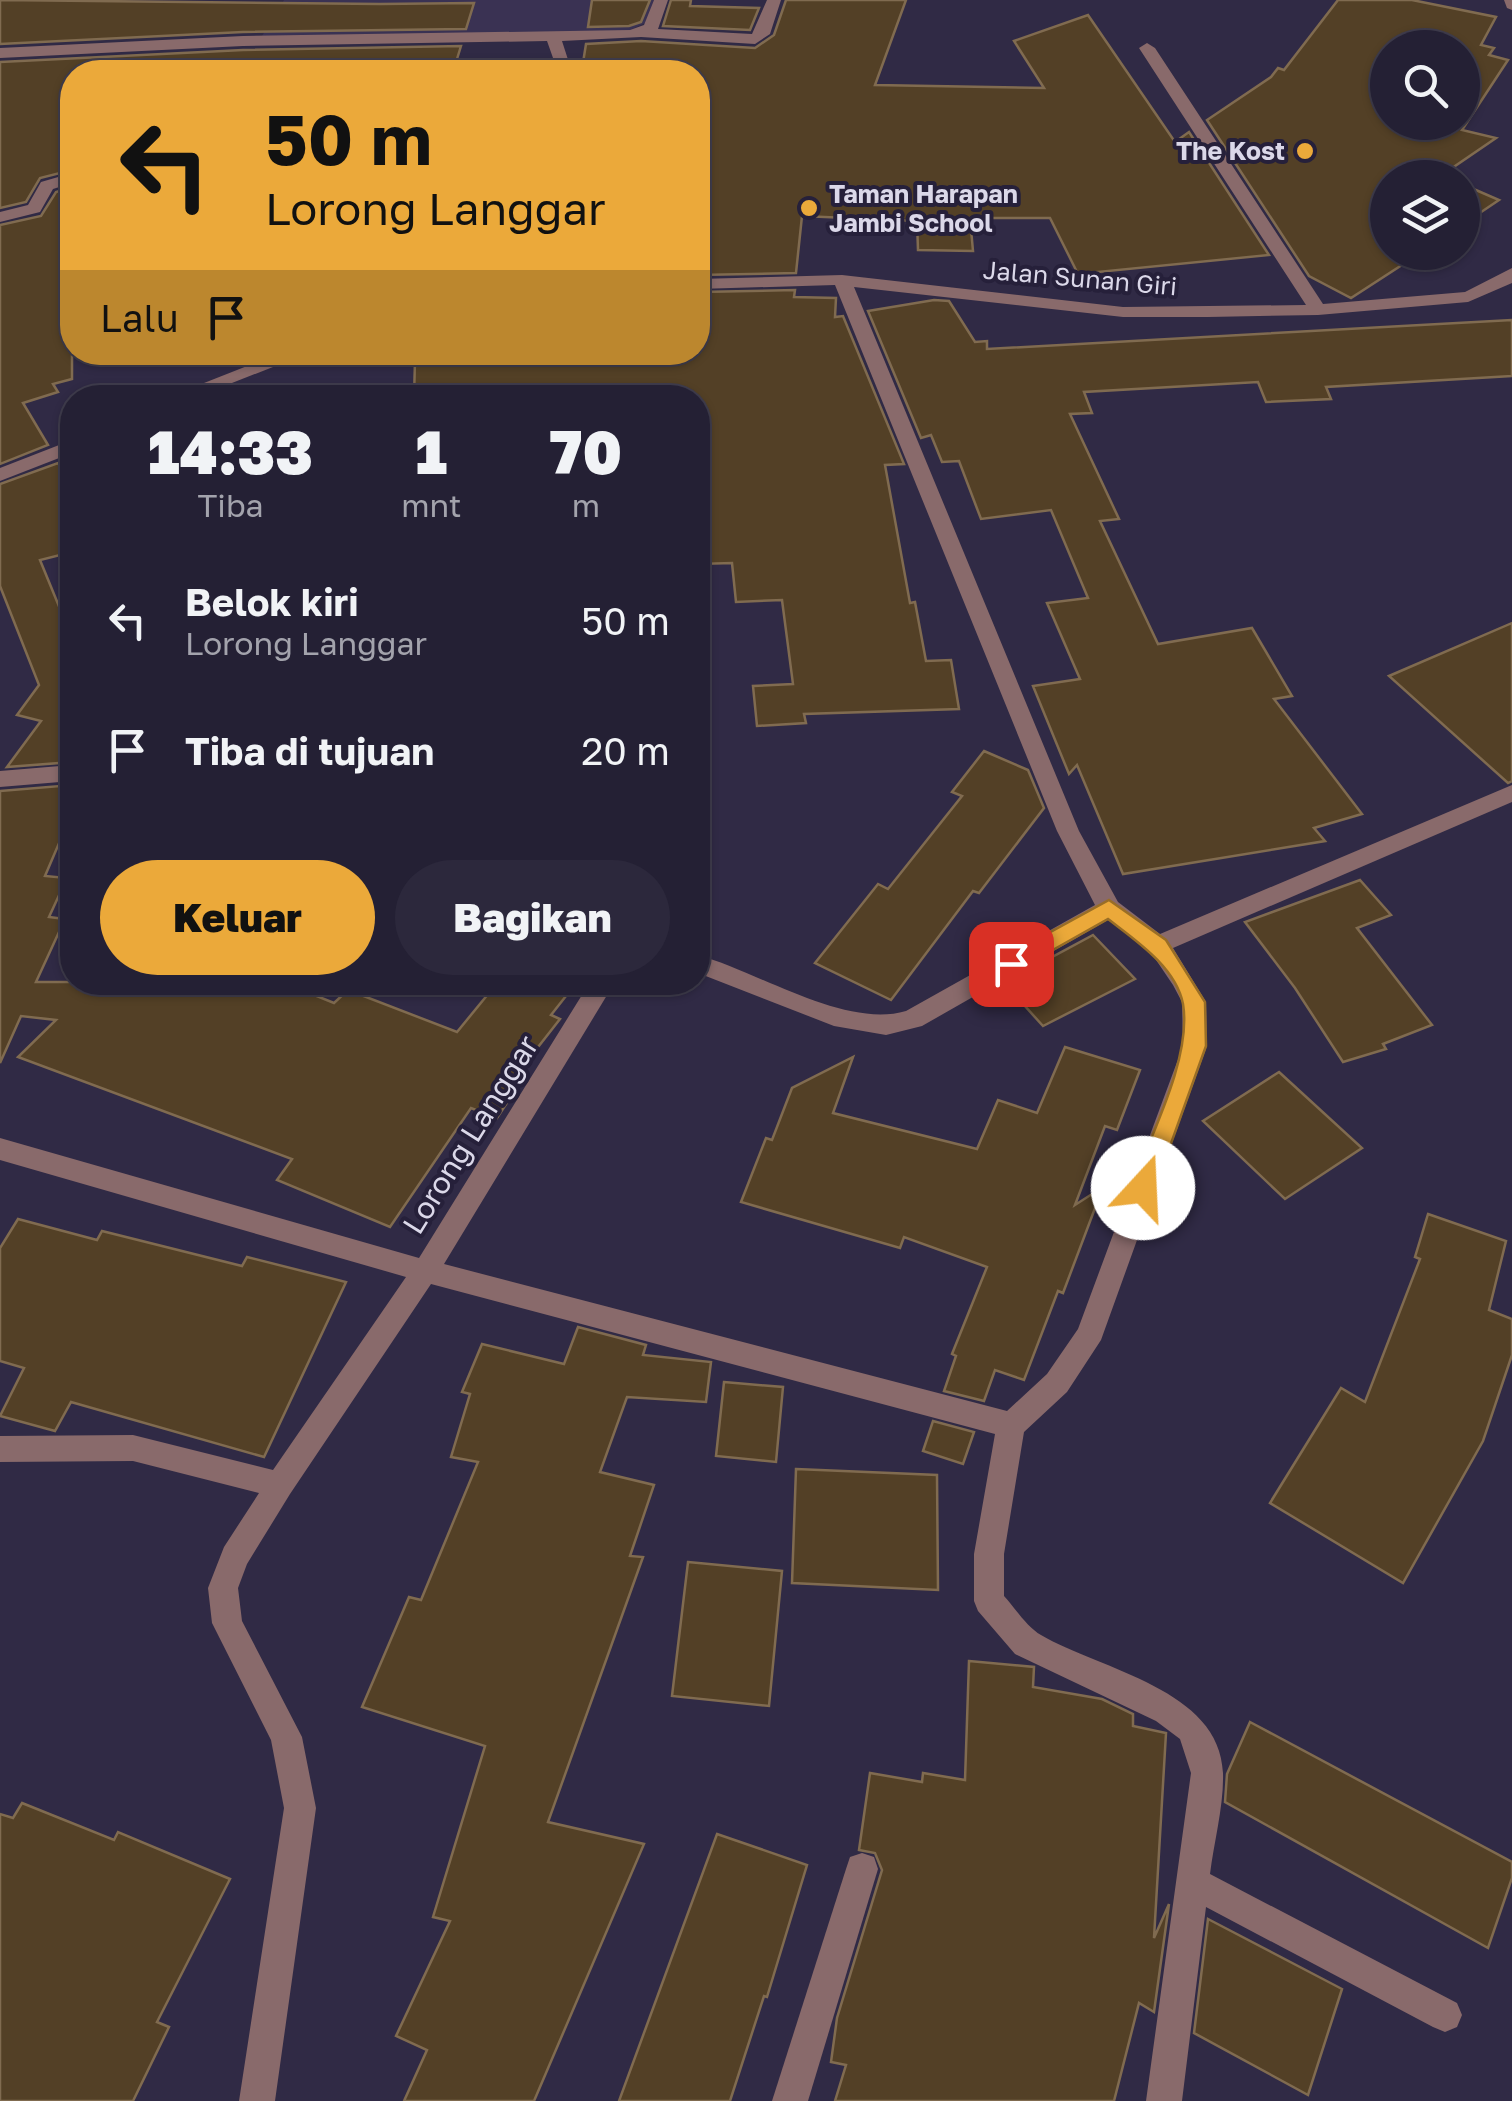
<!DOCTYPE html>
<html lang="id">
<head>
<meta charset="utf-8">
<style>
	:root { --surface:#242034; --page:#2c283c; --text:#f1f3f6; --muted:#a3a3ac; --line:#413e4f; --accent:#eba93a }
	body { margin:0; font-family:"Golos Text",sans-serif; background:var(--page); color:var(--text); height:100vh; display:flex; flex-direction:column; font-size:38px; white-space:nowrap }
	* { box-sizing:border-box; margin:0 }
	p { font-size:32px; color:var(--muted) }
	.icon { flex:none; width:55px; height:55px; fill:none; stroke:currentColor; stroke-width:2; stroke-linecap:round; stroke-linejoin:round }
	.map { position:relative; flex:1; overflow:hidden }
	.drawer { position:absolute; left:60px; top:385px; width:650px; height:610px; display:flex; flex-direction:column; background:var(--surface); border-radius:40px; box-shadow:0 2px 8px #0004,0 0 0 2px var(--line) }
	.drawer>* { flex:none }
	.banner { position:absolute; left:60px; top:60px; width:650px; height:305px; border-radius:40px; box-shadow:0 2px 8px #0004,0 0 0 2px var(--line); background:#eba93a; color:#111; overflow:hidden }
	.buttons { position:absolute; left:1370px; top:30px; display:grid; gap:20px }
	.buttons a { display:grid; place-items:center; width:110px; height:110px; border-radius:50%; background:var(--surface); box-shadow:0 2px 8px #0004,0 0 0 2px var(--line); font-size:50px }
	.pin { position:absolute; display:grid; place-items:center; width:85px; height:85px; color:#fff; margin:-42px; border-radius:20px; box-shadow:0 5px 15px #0006 }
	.me { position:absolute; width:110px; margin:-55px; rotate:20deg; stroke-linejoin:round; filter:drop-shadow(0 0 8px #0008) }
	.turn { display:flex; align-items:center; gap:35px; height:210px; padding:0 40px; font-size:45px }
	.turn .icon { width:130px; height:130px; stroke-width:2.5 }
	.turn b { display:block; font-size:70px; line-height:85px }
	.then { display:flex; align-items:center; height:95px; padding:0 40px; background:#0003; gap:20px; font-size:38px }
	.eta { display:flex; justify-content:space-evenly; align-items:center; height:170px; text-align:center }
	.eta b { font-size:60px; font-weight:800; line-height:70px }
	.action { display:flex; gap:20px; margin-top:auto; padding:20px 40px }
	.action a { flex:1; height:115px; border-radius:60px; background:var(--accent); color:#111; font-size:40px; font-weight:800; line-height:115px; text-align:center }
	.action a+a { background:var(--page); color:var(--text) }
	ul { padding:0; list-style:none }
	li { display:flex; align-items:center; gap:30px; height:130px; padding:0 40px }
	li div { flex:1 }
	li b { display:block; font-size:38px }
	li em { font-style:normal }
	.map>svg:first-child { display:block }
	.built { fill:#3a3253 }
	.building { fill:#534026; stroke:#806b50; stroke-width:2.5; fill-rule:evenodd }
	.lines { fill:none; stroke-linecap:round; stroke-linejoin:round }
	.minor { fill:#896a6b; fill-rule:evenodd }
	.route { fill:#eba93a; stroke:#996e26; stroke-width:2.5 }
	.poi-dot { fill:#eba93a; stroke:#26203a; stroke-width:4 }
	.labels { text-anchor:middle; stroke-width:8; stroke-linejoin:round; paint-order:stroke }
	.far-poi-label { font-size:25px; font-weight:bold; fill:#dbd8e9; stroke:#26203a; text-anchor:end }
	.far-street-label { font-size:25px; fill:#dbd8e9; stroke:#26203a }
	.street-label { font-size:30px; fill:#dbd8e9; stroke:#26203a }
</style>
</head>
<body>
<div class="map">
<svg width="1512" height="2101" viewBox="0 0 1512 2101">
	<rect width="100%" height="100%" fill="#302a45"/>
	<path class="built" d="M284 0H654L645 23 626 32 262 36Z"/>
	<g class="building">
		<path d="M0 0 380 4 474 3 466 29 243 32 0 44Z"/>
		<path d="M592 0H650L641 22 629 26 588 27Z"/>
		<path d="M671 0H691L690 6 759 8 750 30 663 26Z"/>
		<path d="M786 0H906L875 85 1044 88 1014 41 1088 15 1175 142 1189 132 1269 255 1078 274 1050 218H970L973 251 918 250 917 221 802 216 796 273 698 275V72L582 69 586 44 641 41 755 48 774 35Z"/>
		<path d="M1338 0H1412L1496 17 1481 45 1494 48 1489 55 1508 60 1462 130 1496 138 1442 175 1447 178H1388V252H1422L1351 298 1309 276 1207 120 1271 77 1278 68 1284 70ZM1388 48H1462V122H1388Z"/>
		<path d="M461 46 453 72H72V170L40 178 26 202 0 208V62L243 50Z"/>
		<path d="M1462 184 1499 200 1462 225Z"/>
		<path d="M72 187V379L53 384 58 392 23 403 48 445 0 464V225L41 216 56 192Z"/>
		<path d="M795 290 794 297 836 298 835 317 843 316 904 464 885 465 910 603 915 602 926 661 951 660 959 709 804 714 806 723 757 726 753 686 793 684 782 600 736 602 732 563 698 564V398H414L415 360 503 352H698V292Z"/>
		<path d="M934 300 949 301 975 342 987 341V349L1512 320V376L1326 387 1331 399 1266 402 1258 382 1084 392 1092 413 1070 414 1119 519 1100 521 1158 644 1252 628 1292 696 1274 699 1362 814 1314 828 1325 841 1123 874 1077 765 1069 774 1033 686 1080 679 1047 603 1088 598 1051 510 981 519 959 461 942 462 931 435 921 438 868 311Z"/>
		<path d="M58 463 72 488V552L40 560 72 638V762L7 767 41 721 17 715 39 685 0 586V484Z"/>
		<path d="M1512 623V781L1508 783 1389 676Z"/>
		<path d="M984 751 1028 770 1044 808 979 893 973 891 891 1000 815 963 878 884 888 889 962 796 952 792Z"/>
		<path d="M72 785V813L45 876 67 878 49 917 65 919 36 982H282L334 1003 348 990 457 1032 498 982H577L551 1015 560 1019 517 1074 524 1077 497 1118 471 1108 390 1227 277 1180 292 1159 18 1057 56 1020 21 1016 0 1063V791Z"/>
		<path d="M1360 880 1391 915 1357 928 1432 1025 1383 1044 1386 1049 1343 1062 1295 988 1245 922Z"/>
		<path d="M1093 935 1135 979 1043 1026 1004 983Z"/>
		<path d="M1065 1047 1140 1070 1117 1130 1105 1126 1075 1205 1103 1187 1063 1293 1058 1291 1024 1380 995 1370 984 1401 944 1391 956 1356 952 1354 987 1267 904 1237 900 1248 741 1202 766 1138 772 1140 792 1088 853 1057 833 1113 977 1149 998 1100 1037 1113Z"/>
		<path d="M1279 1072 1362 1148 1285 1199 1203 1121Z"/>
		<path d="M1428 1214 1506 1241 1489 1310 1512 1319V1355L1483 1441 1403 1583 1270 1503 1341 1388 1365 1402 1420 1259 1415 1257Z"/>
		<path d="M18 1219 97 1240 102 1231 242 1266 247 1257 346 1282 264 1457 71 1402 55 1431 0 1416 24 1368 0 1361V1248Z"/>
		<path d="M578 1327 646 1345 643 1355 711 1362 706 1402 627 1397 600 1472 654 1485 630 1556 643 1557 548 1822 644 1844 534 2101H404L427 2050 396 2036 450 1921 433 1917 485 1746 362 1707 409 1597 421 1600 478 1462 451 1457 470 1394 462 1392 482 1344 564 1364Z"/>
		<path d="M724 1382 783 1387 776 1462 716 1456Z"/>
		<path d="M933 1421 974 1432 963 1464 923 1451Z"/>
		<path d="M796 1469 937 1475 938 1590 792 1583Z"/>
		<path d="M688 1562 782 1571 769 1706 672 1696Z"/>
		<path d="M969 1661 1034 1667 1033 1687 1102 1699 1133 1714V1726L1166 1733 1154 1938 1169 1904 1154 2012 1139 2003 1114 2101H835L846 2065 831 2062 837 2018 882 1870 875 1853 859 1850 870 1773 922 1782 923 1773 965 1780Z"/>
		<path d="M1250 1722 1512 1862V1878L1488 1948 1225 1802 1227 1774Z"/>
		<path d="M22 1803 114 1840 118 1832 230 1879 157 2022 169 2027 133 2101H0V1814L13 1818Z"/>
		<path d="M717 1834 807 1865 767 1997 764 1996 730 2101H619Z"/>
		<path d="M1208 1919 1342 1989 1308 2095 1194 2033Z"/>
	</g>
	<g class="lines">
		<g class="minor">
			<path d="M654 0H668L658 29 752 34 767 0H781L770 34 755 44 641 37 562 41 572 72H558L547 41 243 46 0 58V48L243 36 630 30 644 25Z"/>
			<path d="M1504 0H1512V10L1507 8Z"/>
			<path d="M1147 43 1155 48 1323 304 1465 292 1512 268V283L1468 302 1318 315 1208 317H1123L854 287 1079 831 1118 902 1160 934 1512 785V802L1173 948 1206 1002 1207 1046 1101 1340 1067 1392 1024 1432 1004 1554V1596C1015 1608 1027 1627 1041 1635 1101 1670 1220 1689 1223 1773 1224 1805 1214 1842 1210 1874L1457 2003 1462 2015 1457 2027 1445 2032 1433 2027 1206 1907 1182 2101H1146L1191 1773 1180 1739 1156 1721 1015 1654 978 1611 974 1601V1554L995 1434 431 1284 290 1494 247 1564 238 1588 242 1621 302 1737 316 1808 275 2101H239L284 1808 271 1740 212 1623 208 1588 224 1547 259 1493 133 1461 0 1462V1436L133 1435 273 1470 406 1277 0 1160V1138L419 1258 590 982H615L444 1264 1007 1411 1047 1374 1078 1329 1183 1046 1182 1002 1173 985 1150 951 1108 920 922 1026 886 1035 834 1026 698 973V955C759 972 845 1029 906 1011L1095 905 1057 831 835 285 698 289V279L842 275 1123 307 1306 305 1139 48Z"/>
			<path d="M72 173V183L53 189 40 212 0 222V212L28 205 41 182Z"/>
			<path d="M283 352H311L194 398H166Z"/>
			<path d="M72 440V453L0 481V468Z"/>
			<path d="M72 765V781L0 787V771Z"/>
			<path d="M862 1853 874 1857 878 1869 808 2101H772L846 1869 850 1857Z"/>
		</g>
	</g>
	<path class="route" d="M1109 900 1166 940 1205 1002 1206 1046 1155 1188 1151 1196H1134L1131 1188C1150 1137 1192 1058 1183 1004 1176 967 1135 940 1108 919L1019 969H1003L1000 964 1003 958Z"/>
	<g class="poi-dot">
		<circle cx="1305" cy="151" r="10"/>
		<circle cx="809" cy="208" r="10"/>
	</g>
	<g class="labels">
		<g class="far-poi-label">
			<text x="1285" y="160">The Kost</text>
			<text x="829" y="203" text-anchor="start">Taman Harapan<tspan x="829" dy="29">Jambi School</tspan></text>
		</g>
		<g class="far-street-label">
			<text transform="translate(1080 278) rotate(5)" y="9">Jalan Sunan Giri</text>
		</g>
		<g class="street-label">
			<text transform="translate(471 1135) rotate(-58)" y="10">Lorong Langgar</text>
		</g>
	</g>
</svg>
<div class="buttons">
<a><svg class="icon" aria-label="search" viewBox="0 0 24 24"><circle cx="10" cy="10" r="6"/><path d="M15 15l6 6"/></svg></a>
<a><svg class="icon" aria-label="layers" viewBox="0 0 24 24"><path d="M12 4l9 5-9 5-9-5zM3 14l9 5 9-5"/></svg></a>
</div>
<div class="pin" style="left:1011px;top:964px;background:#d93025"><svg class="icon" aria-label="arrive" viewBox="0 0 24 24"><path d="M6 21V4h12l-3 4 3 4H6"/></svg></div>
<svg class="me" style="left:1143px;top:1188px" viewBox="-20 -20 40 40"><circle r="19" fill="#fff"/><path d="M0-13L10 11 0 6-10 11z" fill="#eba93a"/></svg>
<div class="banner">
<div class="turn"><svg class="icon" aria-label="left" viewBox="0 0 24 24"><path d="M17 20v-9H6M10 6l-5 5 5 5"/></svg><div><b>50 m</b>Lorong Langgar</div></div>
<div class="then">Lalu<svg class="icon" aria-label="arrive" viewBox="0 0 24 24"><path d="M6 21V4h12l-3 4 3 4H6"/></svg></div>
</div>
<section class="drawer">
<div class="eta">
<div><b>14:33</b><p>Tiba</p></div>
<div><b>1</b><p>mnt</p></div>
<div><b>70</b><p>m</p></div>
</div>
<ul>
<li><svg class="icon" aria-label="left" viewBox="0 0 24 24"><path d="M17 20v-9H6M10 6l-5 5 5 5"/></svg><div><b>Belok kiri</b><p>Lorong Langgar</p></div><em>50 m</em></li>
<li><svg class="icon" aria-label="arrive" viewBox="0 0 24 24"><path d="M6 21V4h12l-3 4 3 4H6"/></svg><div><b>Tiba di tujuan</b></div><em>20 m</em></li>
</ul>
<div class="action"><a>Keluar</a><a>Bagikan</a></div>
</section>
</div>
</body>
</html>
